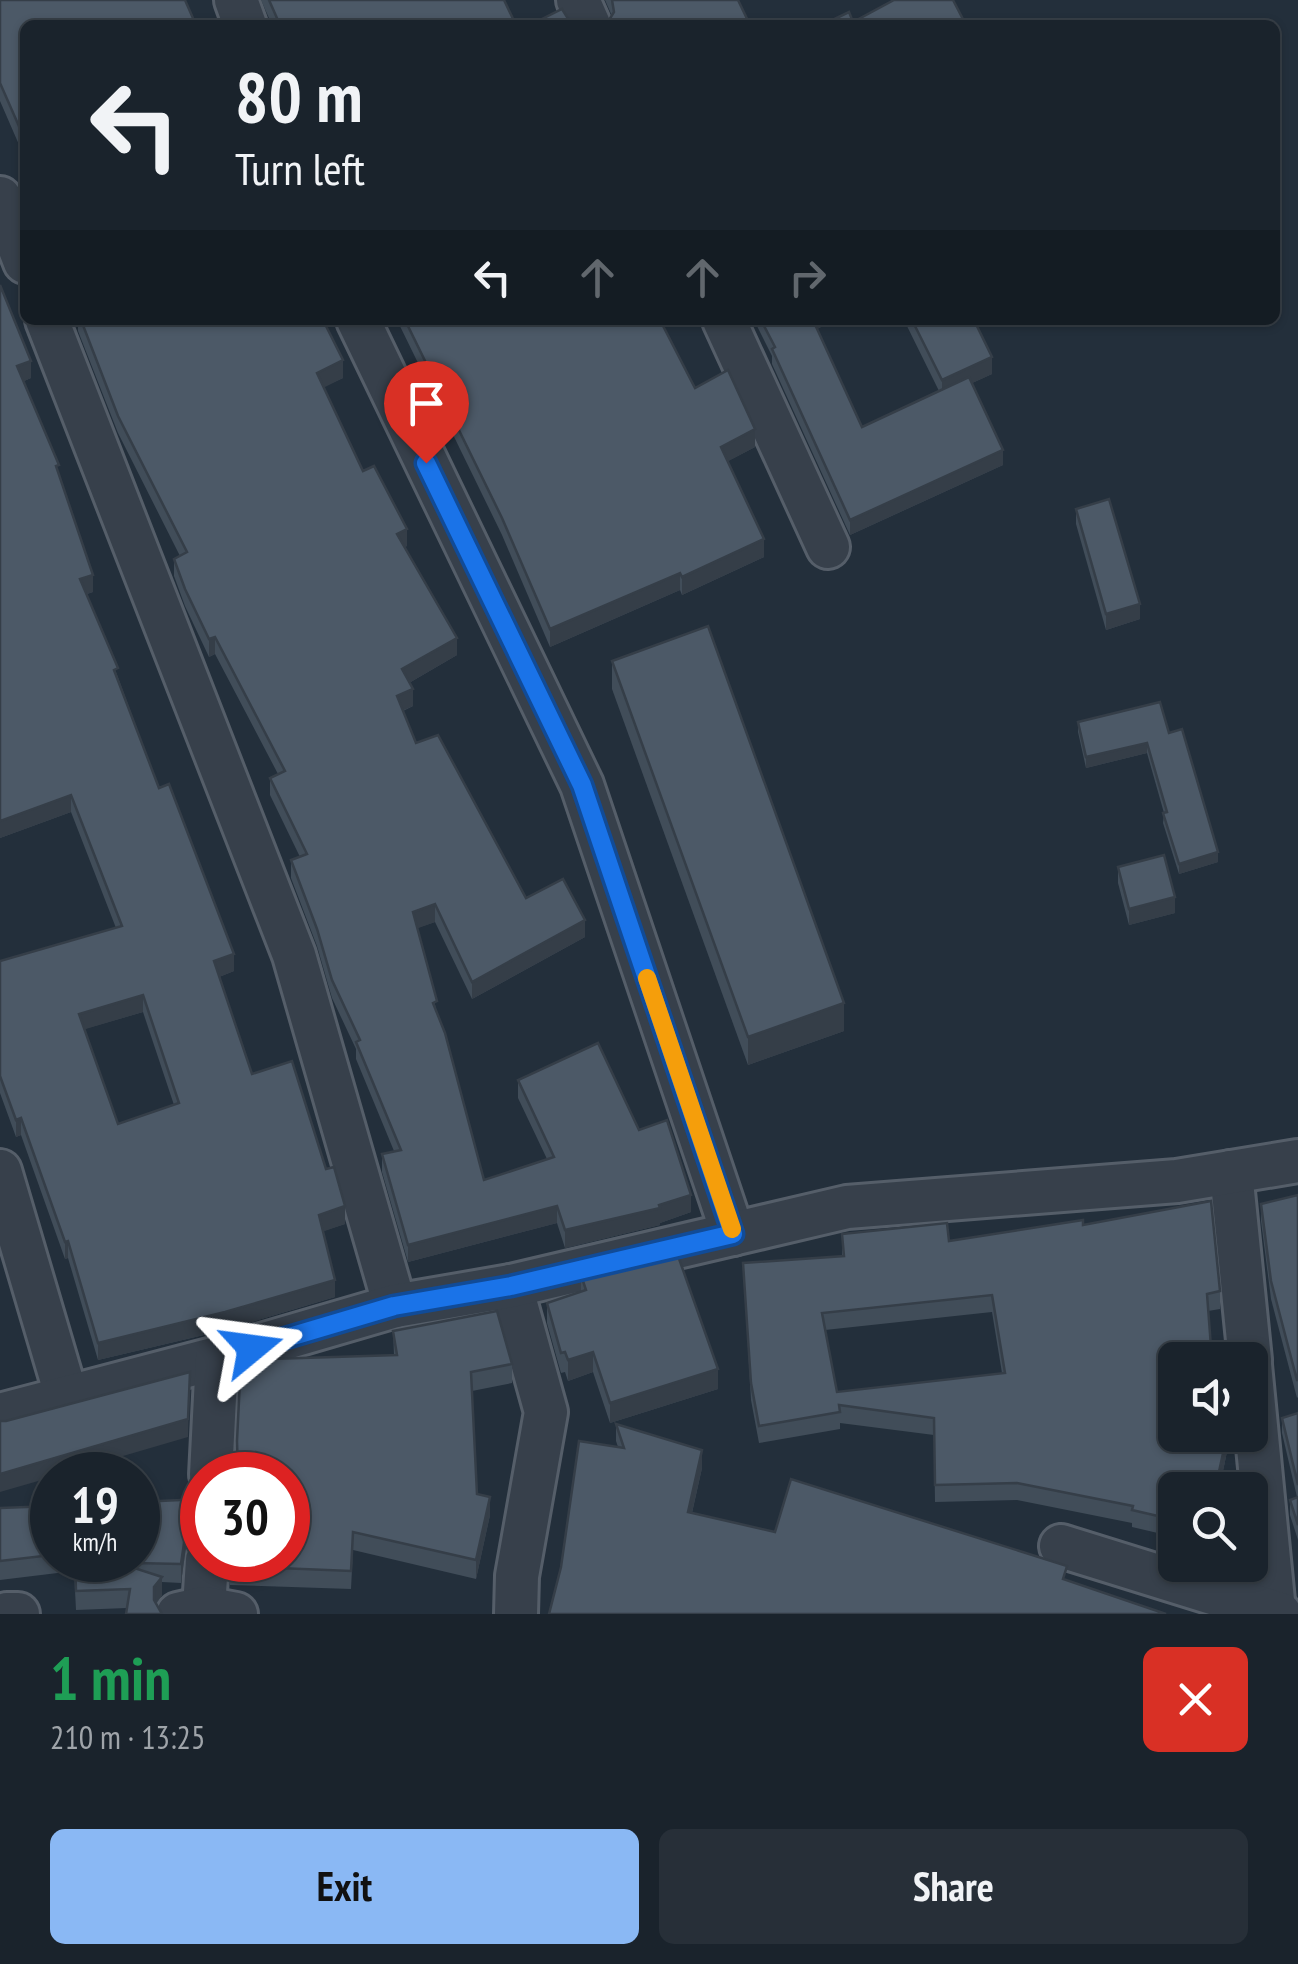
<!DOCTYPE html>
<html lang="en">
<head>
<meta charset="utf-8">
<style>
	:root { --surface:#1a232c; --page:#272f38; --text:#f1f3f6; --muted:#9fa4a9; --line:#384048; --accent:#8ab8f4 }
	body { margin:0; font-family:"PT Sans Narrow",sans-serif; background:var(--page); color:var(--text); height:100vh; display:flex; flex-direction:column; font-size:38px; white-space:nowrap }
	* { box-sizing:border-box; margin:0 }
	p { font-size:32px; color:var(--muted) }
	.icon { flex:none; width:55px; height:55px; fill:none; stroke:currentColor; stroke-width:2; stroke-linecap:round; stroke-linejoin:round }
	.map { position:relative; height:1614px; overflow:hidden }
	.panel { display:flex; flex-direction:column; background:var(--surface); flex:1 }
	.panel>* { flex:none }
	.top-card { position:absolute; left:20px; top:20px; width:1260px; height:305px; border-radius:15px; box-shadow:0 2px 8px #0004,0 0 0 2px var(--line); background:#1a232c; color:var(--text); overflow:hidden }
	.buttons { position:absolute; left:1158px; top:1342px; display:grid; gap:20px }
	.buttons a { display:grid; place-items:center; width:110px; height:110px; border-radius:15px; background:var(--surface); box-shadow:0 2px 8px #0004,0 0 0 2px var(--line); font-size:50px }
	.speed { position:absolute; left:30px; top:1452px; display:flex; gap:20px; font-size:50px; font-weight:700; text-align:center }
	.speed>* { display:grid; place-content:center; width:130px; height:130px; border-radius:50%; background:var(--surface); box-shadow:0 2px 8px #0004,0 0 0 2px var(--line); line-height:1 }
	.speed small { font-size:25px; font-weight:400 }
	.speed .limit { border:15px solid #d22; background:#fff; color:#111 }
	.pin { position:absolute; display:grid; place-items:center; width:85px; height:85px; color:#fff; margin:-102px -42px; border-radius:50% 50% 50% 0; rotate:-45deg; box-shadow:0 0 10px #0007 }
	.pin .icon { rotate:45deg }
	.me { position:absolute; width:110px; margin:-55px; rotate:74deg; stroke-linejoin:round; filter:drop-shadow(0 0 8px #0008) }
	.turn { display:flex; align-items:center; gap:35px; height:210px; padding:0 50px; font-size:45px }
	.turn .icon { width:130px; height:130px; stroke-width:2.5 }
	.turn b { display:block; font-size:70px; line-height:85px }
	.lanes { display:flex; align-items:center; height:95px; padding:0 50px; background:#0003; justify-content:center; gap:50px; direction:ltr }
	.lanes .off { opacity:.35 }
	.round { display:grid; place-items:center; flex:none; width:105px; height:105px; border-radius:15px; background:var(--page) }
	.headline { display:flex; align-items:center; justify-content:space-between; height:170px; padding:0 50px }
	h1 { font-size:60px; font-weight:700; line-height:75px; color:#1e9e55 }
	.action { display:flex; gap:20px; margin-top:auto; padding:20px 50px }
	.action a { flex:1; height:115px; border-radius:15px; background:var(--accent); color:#111; font-size:40px; font-weight:700; line-height:115px; text-align:center }
	.action a+a { background:var(--page); color:var(--text) }
	.map>svg:first-child { display:block }
	.lines { fill:none; stroke-linecap:round; stroke-linejoin:round }
	.street-casing { stroke:#555e69; stroke-width:48 }
	.street { stroke:#37404b; stroke-width:42 }
	.wall { fill:#414d59; fill-rule:evenodd }
	.shaded-wall { fill:#353e48 }
	.building { fill:#4c5967; stroke:#353e48; stroke-width:2.5; fill-rule:evenodd }
	.route-casing { stroke:#114b97; stroke-width:25 }
	.route { stroke:#1a73e8; stroke-width:18 }
	.slow { stroke:#f59e0b; stroke-width:18 }
</style>
</head>
<body>
<div class="map">
<svg width="1298" height="1614" viewBox="0 0 1298 1614">
	<rect width="100%" height="100%" fill="#232f3b"/>
	<g class="lines">
		<g class="street-casing">
			<g id="street">
				<path d="M236 0 245 25"/>
				<path d="M578 0 589 25"/>
				<path d="M0 198 25 262"/>
				<path d="M47 320 294 955 395 1306"/>
				<path d="M358 320 582 785 733 1234"/>
				<path d="M724 320 828 547"/>
				<path d="M0 1171 67 1398"/>
				<path d="M1231 1172 1250 1360"/>
				<path d="M511 1286 546 1412 517 1576 516 1614"/>
				<path d="M1250 1365 1274 1611"/>
				<path d="M0 1415 217 1358 395 1306 511 1286 847 1207 1177 1181 1298 1161"/>
				<path d="M211 1475 217 1358"/>
				<path d="M1061 1546 1280 1614"/>
				<path d="M204 1608 207 1560"/>
				<path d="M7 1614H18"/>
				<path d="M178 1614 204 1608 236 1614"/>
			</g>
		</g>
		<use href="#street" class="street"/>
	</g>
	<g class="wall">
		<path d="M0 0 25 25V176L20 164V147L0 101Z"/>
		<path d="M261 0H504L516 25H272Z"/>
		<path d="M605 0H738L608 24 612 16Z"/>
		<path d="M0 285 31 378 24 381 59 474 93 592 87 594 159 788 234 971 219 977 252 1074 326 1169 345 1224 323 1231 335 1297 225 1330 98 1360 68 1258 65 1259 21 1135 16 1137 0 1093V961L116 928 71 812 0 838ZM143 1012 174 1105 118 1124 84 1029Z"/>
		<path d="M78 320H323L343 378 323 387 363 471 407 546 404 547 457 655 409 683 413 706 403 711 416 743 526 898 585 937 472 999 435 922 417 928 437 1013 484 1180 547 1159 518 1098V1080L639 1130 691 1212 660 1223V1225L565 1248 557 1223 408 1262 382 1172V1154L394 1151 356 1059V1049L332 998 317 946 291 878V860L300 857 270 795V778L278 774 215 654 209 657 185 606 174 576V559L180 556 118 433 78 331Z"/>
		<path d="M397 320H660L695 388 755 447 728 461 764 557 682 595 680 590 550 647 502 535Z"/>
		<path d="M754 320H829V323L817 329 862 427 939 391 904 320H974L992 374 972 383 1003 465 850 535 772 364V356Z"/>
		<path d="M1076 509 1140 619 1106 630 1076 524Z"/>
		<path d="M612 661 844 1031 748 1065 612 689Z"/>
		<path d="M1078 722 1169 733 1218 862 1179 874 1163 823 1164 813 1147 753 1086 768 1078 732Z"/>
		<path d="M1118 867 1175 913 1129 925 1118 883Z"/>
		<path d="M1298 1195V1397L1297 1398 1271 1299 1261 1221V1204Z"/>
		<path d="M1083 1225 1220 1291V1309L1208 1311 1175 1435H1228V1447L1219 1490H1175V1537L1132 1527V1523L1017 1500 935 1502 934 1435 840 1423V1429L759 1443 751 1400 743 1263 842 1257V1234L949 1241ZM992 1312 1002 1373 837 1392 825 1330Z"/>
		<path d="M581 1275 718 1389 610 1423 593 1372 568 1381 565 1372 561 1373 547 1323V1303L581 1292Z"/>
		<path d="M393 1331 512 1364V1383L472 1391 477 1494 490 1515 476 1579 353 1550 351 1589 230 1585V1560L394 1355Z"/>
		<path d="M1298 1413V1540L1290 1515V1500L1297 1497 1282 1433V1418Z"/>
		<path d="M616 1424 702 1468 692 1513 775 1532 1067 1566 549 1614 618 1447 616 1441Z"/>
		<path d="M52 1506V1560H138L195 1538 186 1547 181 1583 162 1582V1595L156 1604 127 1608 76 1610 74 1571 0 1580V1508Z"/>
	</g>
	<g class="shaded-wall">
		<path d="M811 320H829V323L811 332Z"/>
		<path d="M992 357V374L942 397V380Z"/>
		<path d="M343 360V378L317 391V373Z"/>
		<path d="M31 361V378L17 384V366Z"/>
		<path d="M755 429V447L721 465V447Z"/>
		<path d="M1003 450V465L850 535V520Z"/>
		<path d="M407 529V546L397 551V534Z"/>
		<path d="M764 539V557L682 595V577Z"/>
		<path d="M680 573V590L550 647V629Z"/>
		<path d="M93 575V592L80 596V579Z"/>
		<path d="M1140 604V619L1106 630V614Z"/>
		<path d="M215 637V654L209 657V639Z"/>
		<path d="M457 638V655L402 687V669Z"/>
		<path d="M413 689V706L397 713V696Z"/>
		<path d="M1147 743V753L1086 768V757Z"/>
		<path d="M71 795V812L0 838V821Z"/>
		<path d="M1218 852V862L1179 874V864Z"/>
		<path d="M1175 897V913L1129 925V909Z"/>
		<path d="M435 904V922L413 930V912Z"/>
		<path d="M585 920V937L472 999V982Z"/>
		<path d="M234 954V971L214 979V961Z"/>
		<path d="M143 995V1012L79 1031V1014Z"/>
		<path d="M844 1003V1031L748 1065V1037Z"/>
		<path d="M21 1118V1135L16 1137V1120Z"/>
		<path d="M691 1195V1212L660 1223V1225L565 1248V1230L659 1205Z"/>
		<path d="M345 1206V1224L319 1233V1215Z"/>
		<path d="M557 1206V1223L408 1262V1245Z"/>
		<path d="M68 1241V1258L65 1259V1242Z"/>
		<path d="M335 1280V1297L225 1330 98 1360V1343Z"/>
		<path d="M593 1352V1372L568 1381V1360Z"/>
		<path d="M718 1369V1389L610 1423V1403Z"/>
		<path d="M190 1372 188 1437 58 1475H52V1477L0 1492V1474Z"/>
		<path d="M1227 1435 1228 1447 1219 1490H1215Z"/>
		<path d="M702 1450V1468L688 1530V1512Z"/>
		<path d="M490 1497V1515L476 1579V1560Z"/>
		<path d="M202 1518V1536L195 1538 186 1547 181 1583V1564L186 1529 195 1520Z"/>
		<path d="M162 1577V1595L154 1606V1614V1587Z"/>
	</g>
	<g class="building">
		<path d="M0 0H185L196 25H25V140L0 83Z"/>
		<path d="M269 0H504L516 25H280Z"/>
		<path d="M612 0H738L750 25H606L614 12Z"/>
		<path d="M894 0H953L966 25H822L849 12 853 22Z"/>
		<path d="M562 9 572 25H530Z"/>
		<path d="M25 145V159L20 147Z"/>
		<path d="M0 285 31 361 17 366 59 465 56 466 93 575 80 579 118 668 114 670 159 788 169 784 234 954 214 961 252 1074 292 1061 326 1169 334 1167 345 1206 319 1215 335 1280 225 1312 98 1343 68 1241 65 1242 21 1118 16 1120 0 1076V961L122 926 71 795 0 821ZM143 995 179 1103 118 1124 79 1014Z"/>
		<path d="M81 320H323L343 360 317 373 363 471 374 466 407 529 397 534 457 638 402 669 413 689 397 696 416 743 438 735 526 898 563 879 585 920 472 982 435 904 413 912 437 1001 433 1003 445 1033 484 1180 554 1157 518 1080 598 1043 639 1130 667 1120 691 1195 659 1205 660 1208 565 1230 557 1206 408 1245 382 1154 401 1150 356 1042 360 1040 332 980 317 929 291 860 307 854 270 778 285 771 215 637 209 639 185 589 174 559 187 552 118 416Z"/>
		<path d="M405 320H660L695 388 728 370 755 429 721 447 764 539 682 577 680 573 550 629 502 518Z"/>
		<path d="M761 320H813L862 427 969 377 1003 450 850 520 772 349 775 347Z"/>
		<path d="M912 320H974L992 357 942 380Z"/>
		<path d="M1109 499 1140 604 1106 614 1076 509Z"/>
		<path d="M708 626 844 1003 748 1037 612 661Z"/>
		<path d="M1160 702 1169 733 1182 729 1218 852 1179 864 1163 813 1167 812 1147 743 1086 757 1078 722Z"/>
		<path d="M1164 855 1175 897 1129 909 1118 867Z"/>
		<path d="M1298 1195V1380H1297L1271 1281 1261 1204Z"/>
		<path d="M1211 1201 1220 1291 1207 1294 1212 1360H1175V1435H1227L1215 1490H1175V1520L1132 1510 1133 1506 1017 1483 935 1485 934 1418 839 1405 840 1412 759 1426 751 1383 743 1263 844 1256 842 1234 947 1223 949 1241 1083 1220V1225ZM992 1295 1005 1373 837 1392 822 1313Z"/>
		<path d="M677 1253 718 1369 610 1403 593 1352 568 1360 565 1352 561 1353 547 1303 586 1290 581 1275Z"/>
		<path d="M497 1311 512 1364 471 1372 477 1494 490 1497 476 1560 353 1532 351 1571 230 1566V1560H288V1475H238L237 1441 241 1360 397 1355 393 1331Z"/>
		<path d="M190 1372 188 1419 0 1474V1421H6Z"/>
		<path d="M1298 1413V1485L1282 1418Z"/>
		<path d="M616 1424 702 1450 688 1512 775 1532 791 1479 1067 1566 1063 1579 1166 1614H549L561 1567 579 1441 624 1448Z"/>
		<path d="M1298 1497V1525L1290 1500Z"/>
		<path d="M202 1499V1518L195 1520 186 1529 181 1564 135 1563 134 1568 162 1577 154 1587V1600L162 1614H126L130 1589 76 1591 75 1560H138V1502Z"/>
		<path d="M52 1506V1555L0 1561V1508Z"/>
	</g>
	<g class="lines">
		<g class="route-casing">
			<path id="route" d="M252 1348 394 1306 511 1286 733 1234 582 785 426 463"/>
		</g>
		<use href="#route" class="route"/>
		<path class="slow" d="M647 978 732 1229"/>
	</g>
</svg>
<div class="buttons">
<a><svg class="icon" aria-label="sound" viewBox="0 0 24 24"><path d="M4 9h4l5-4v14l-5-4H4zM17 9q2 3 0 6"/></svg></a>
<a><svg class="icon" aria-label="search" viewBox="0 0 24 24"><circle cx="10" cy="10" r="6"/><path d="M15 15l6 6"/></svg></a>
</div>
<div class="speed"><div>19<small>km/h</small></div><div class="limit">30</div></div>
<div class="pin" style="left:426px;top:463px;background:#d93025"><svg class="icon" aria-label="arrive" viewBox="0 0 24 24"><path d="M6 21V4h12l-3 4 3 4H6"/></svg></div>
<svg class="me" style="left:252px;top:1348px" viewBox="-20 -20 40 40"><path d="M0-17L14 15 0 8-14 15z" fill="#1a73e8" stroke="#fff" stroke-width="4"/></svg>
<div class="top-card">
<div class="turn"><svg class="icon" aria-label="left" viewBox="0 0 24 24"><path d="M17 20v-9H6M10 6l-5 5 5 5"/></svg><div><b>80 m</b>Turn left</div></div>
<div class="lanes"><svg class="icon" aria-label="left" viewBox="0 0 24 24"><path d="M17 20v-9H6M10 6l-5 5 5 5"/></svg><svg class="icon off" aria-label="ahead" viewBox="0 0 24 24"><path d="M12 20V5M6 11l6-6 6 6"/></svg><svg class="icon off" aria-label="ahead" viewBox="0 0 24 24"><path d="M12 20V5M6 11l6-6 6 6"/></svg><svg class="icon off" aria-label="right" viewBox="0 0 24 24"><path d="M7 20v-9h11M14 6l5 5-5 5"/></svg></div>
</div>
</div>
<section class="panel">
<div class="headline"><div><h1>1 min</h1><p>210 m · 13:25</p></div><a class="round" style="background:#d93025;color:#fff"><svg class="icon" aria-label="close" viewBox="0 0 24 24"><path d="M6 6l12 12M18 6L6 18"/></svg></a></div>
<div class="action"><a>Exit</a><a>Share</a></div>
</section>
</body>
</html>
